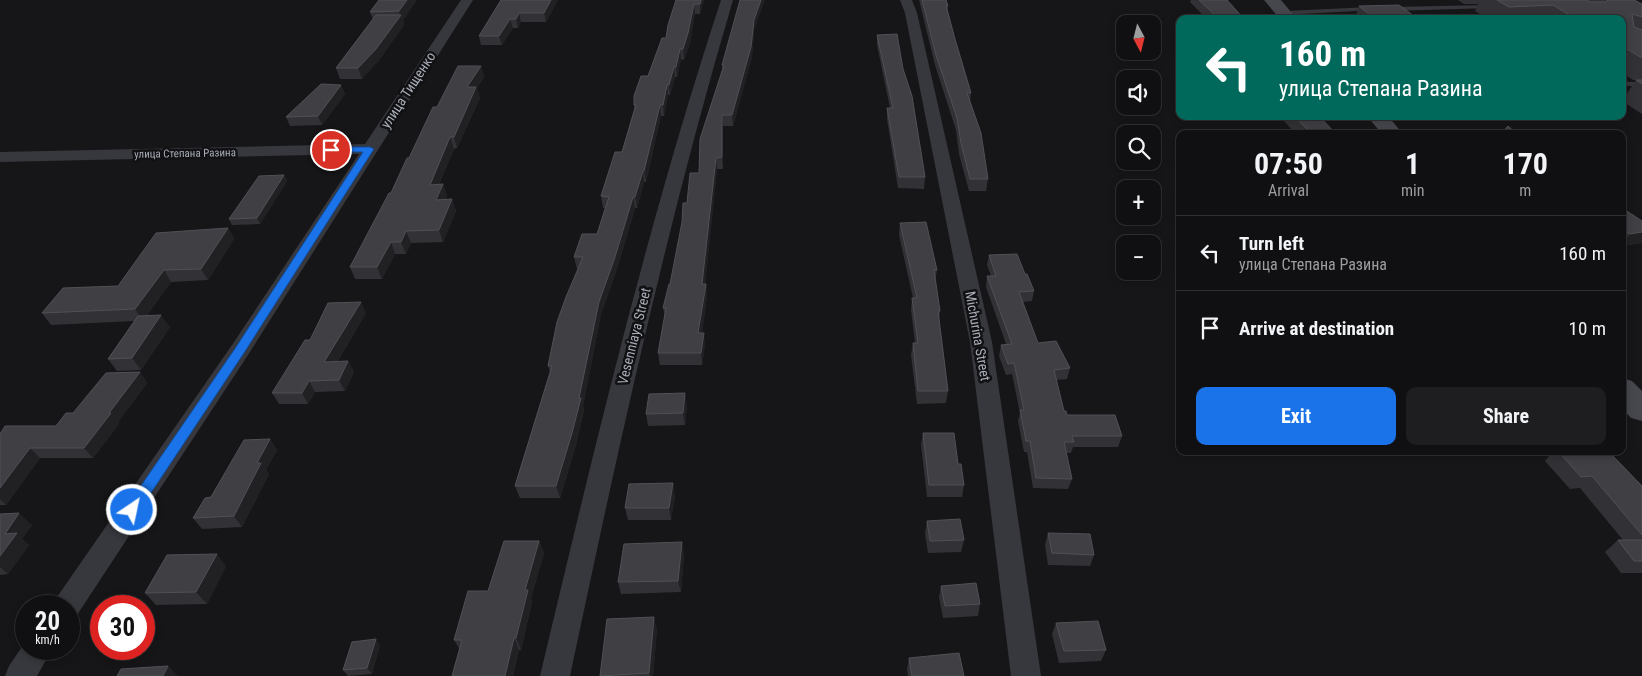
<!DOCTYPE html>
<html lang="en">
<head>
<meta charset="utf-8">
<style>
	:root { --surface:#101012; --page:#1e1e20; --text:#f1f3f6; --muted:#9c9d9f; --line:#303032; --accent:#1a73e8 }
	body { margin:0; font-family:"Roboto Condensed",sans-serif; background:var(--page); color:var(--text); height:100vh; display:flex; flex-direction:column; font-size:19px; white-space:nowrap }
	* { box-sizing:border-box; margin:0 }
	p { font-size:16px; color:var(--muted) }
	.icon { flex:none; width:28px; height:28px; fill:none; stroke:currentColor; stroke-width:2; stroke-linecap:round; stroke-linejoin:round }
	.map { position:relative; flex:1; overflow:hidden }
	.side { position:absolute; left:1176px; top:130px; width:450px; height:325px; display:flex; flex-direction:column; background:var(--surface); border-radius:10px; box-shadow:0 2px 8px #0003,0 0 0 1px var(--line) }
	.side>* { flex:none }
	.guide { position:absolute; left:1176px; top:15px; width:450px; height:105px; border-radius:10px; box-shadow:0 2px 8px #0003,0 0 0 1px var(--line); background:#00695c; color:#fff; overflow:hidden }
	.needle { width:32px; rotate:173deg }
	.buttons { position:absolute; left:1116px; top:15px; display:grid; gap:10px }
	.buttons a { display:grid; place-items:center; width:45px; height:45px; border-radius:10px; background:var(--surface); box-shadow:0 2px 8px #0003,0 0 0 1px var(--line); font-size:25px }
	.speed { position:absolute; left:15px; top:595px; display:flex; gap:10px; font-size:25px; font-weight:700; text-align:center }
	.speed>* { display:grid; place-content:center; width:65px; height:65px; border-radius:50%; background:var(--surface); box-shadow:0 2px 8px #0003,0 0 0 1px var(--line); line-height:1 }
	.speed small { font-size:12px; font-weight:400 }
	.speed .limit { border:8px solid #d22; background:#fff; color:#111 }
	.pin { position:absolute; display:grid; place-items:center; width:42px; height:42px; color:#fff; margin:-21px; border:2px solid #fff; border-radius:50%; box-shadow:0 1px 5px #0007 }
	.me { position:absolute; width:55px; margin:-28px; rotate:34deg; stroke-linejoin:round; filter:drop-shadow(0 0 4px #0008) }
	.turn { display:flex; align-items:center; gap:18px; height:105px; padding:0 20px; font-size:22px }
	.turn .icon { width:65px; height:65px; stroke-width:2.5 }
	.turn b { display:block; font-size:35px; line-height:42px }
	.eta { display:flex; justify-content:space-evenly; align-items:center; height:85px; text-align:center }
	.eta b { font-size:30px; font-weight:700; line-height:35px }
	.action { display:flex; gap:10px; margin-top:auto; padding:10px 20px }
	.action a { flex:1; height:58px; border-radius:10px; background:var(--accent); color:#fff; font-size:20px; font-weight:700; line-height:58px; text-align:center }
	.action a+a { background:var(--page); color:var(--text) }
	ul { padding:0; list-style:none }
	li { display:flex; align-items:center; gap:15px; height:75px; padding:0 20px; border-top:1px solid var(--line) }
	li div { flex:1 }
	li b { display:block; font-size:19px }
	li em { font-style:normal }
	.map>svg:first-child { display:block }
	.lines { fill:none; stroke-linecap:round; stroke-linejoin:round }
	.service { fill:#37383d; fill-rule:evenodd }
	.minor { fill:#37383d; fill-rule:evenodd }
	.secondary { fill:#45474d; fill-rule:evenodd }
	.wall { fill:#323236 }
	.shaded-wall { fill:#212124 }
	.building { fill:#3f3f44; stroke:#4f5156 }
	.route { fill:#1a73e8; stroke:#114b97 }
	.labels { text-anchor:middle; stroke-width:5; stroke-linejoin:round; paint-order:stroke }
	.far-street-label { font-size:11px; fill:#a8adb8; stroke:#111113 }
	.street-label { font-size:14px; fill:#a8adb8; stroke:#111113 }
</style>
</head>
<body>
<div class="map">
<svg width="1642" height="676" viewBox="0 0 1642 676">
	<rect width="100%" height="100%" fill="#161618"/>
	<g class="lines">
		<g class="service">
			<path d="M1489 5 1492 7 1491 8 1391 11 1388 9 1391 7Z"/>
			<path d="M1372 7 1375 9 1374 10 1284 15 1281 13 1284 11Z"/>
			<path d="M1622 79 1629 82H1642V86H1628L1622 84Z"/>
		</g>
		<g class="minor">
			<path d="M461 0H473L248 355 77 615 69 618V606H53L57 597 232 345 359 154 0 162V152L365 144Z"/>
			<path d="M721 0H733C667 223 618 449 570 676H540C594 449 648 222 721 0Z"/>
			<path d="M900 0H912L917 13 992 342 1041 676H1011L970 342 905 13Z"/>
			<path d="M26 641V649H52L37 676H5L9 666Z"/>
		</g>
		<g class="secondary">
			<path d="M1264 0H1281L1297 19H1280Z"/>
			<path d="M1367 116H1388L1403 134H1382Z"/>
			<path d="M1622 378 1632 381 1642 391V421L1631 418 1622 408Z"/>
		</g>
	</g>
	<g class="wall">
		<path d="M501 0H558L546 22H521L518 28H513L502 45H481L479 36Z"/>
		<path d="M676 0H704L700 14H695L690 43 684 60 681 59 677 77H675L670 95H668L664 116H661L646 182H644L637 208H635L617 269 601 314 583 406 584 410 576 445 560 498H520L515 486 550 372 548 366 578 269H577L574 257 597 234 605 208H603L601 196 622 152 634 109V105L666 38Z"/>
		<path d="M919 0H946L948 6V11L955 39 971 93 970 102 988 179 986 191H969L959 154 956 130 935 65Z"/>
		<path d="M1191 0H1227L1244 19H1207L1190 2Z"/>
		<path d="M1458 0H1634L1642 4V114L1622 101 1636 80H1633L1622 73V19H1487L1475 11 1478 4H1464Z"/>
		<path d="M416 1 403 20 404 25 379 60 362 79H340L336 68 373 20 370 12Z"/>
		<path d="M1359 6 1418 19H1361L1356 15Z"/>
		<path d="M754 31 752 57 733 126H723V169H717L705 284H706L707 296 702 333 705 345 702 365H660L658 353 665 316 663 308 670 284 687 203 699 173 722 70V65Z"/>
		<path d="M877 35 903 69 925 177 924 189 898 188 887 119V108H890L877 45Z"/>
		<path d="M481 66 484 77 477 88 480 98 457 148 454 149 439 184H443L447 196 445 200 452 199 456 211 443 242 411 243 406 254H395L382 279H355L350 267 391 193 437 107Z"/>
		<path d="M341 85 345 94 322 125 290 126 286 117Z"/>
		<path d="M1283 116H1319L1336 134H1296L1282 119Z"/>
		<path d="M284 175 287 181 260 224 232 225 229 219Z"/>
		<path d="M1622 208 1642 243 1622 246Z"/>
		<path d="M900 223 937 270 935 281 940 311 939 320 948 391 946 403 917 404 911 355 913 343H915L911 310 912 298H913L899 235Z"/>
		<path d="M228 228 234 239 208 280 171 282 147 315 170 327 141 370 117 371 108 359 134 321 51 325 42 313 118 286Z"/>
		<path d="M989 255 1025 274 1034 291 1032 301 1023 302 1038 343 1070 368 1067 379 1056 380 1064 411 1067 415 1122 436 1118 447H1073L1071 453H1066L1072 479 1068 489 1033 488 1027 452H1024L1018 421 1020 413 1012 374 1006 375 999 356 1001 345 1006 344 986 287 987 276H991L987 265Z"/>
		<path d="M366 313 337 362 348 361 354 372 345 391 315 392 308 404H279L272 393 310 340Z"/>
		<path d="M140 372 147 383 118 422 119 424 93 458H40L6 505H0V434L56 426Z"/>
		<path d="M687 405 685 425 648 426 646 414Z"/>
		<path d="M923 433 964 485 962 497H927L921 445Z"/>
		<path d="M270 439 277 450 266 470 269 474 242 527 202 529 193 518 211 497Z"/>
		<path d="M1553 451H1608L1642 486V573H1621L1605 552 1618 540H1623L1580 488 1570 489 1545 461Z"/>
		<path d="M675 496 671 520H628L625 508Z"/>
		<path d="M0 514 32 525 22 539 29 545 8 574 0 575Z"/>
		<path d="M927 521 964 540 961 552 928 553 925 533Z"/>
		<path d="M1048 533 1094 555 1090 566 1048 565 1045 545Z"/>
		<path d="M539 541 544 553 531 598 532 602 521 650H519L513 676H452L460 650 454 640 488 591Z"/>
		<path d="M684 554 681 592 621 594 618 582Z"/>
		<path d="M226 566 207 604 156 605 145 593Z"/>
		<path d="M941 586 980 604 978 616 943 618 939 597Z"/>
		<path d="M1056 623 1106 650 1101 661 1059 663 1052 634Z"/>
		<path d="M657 629 653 676H600Z"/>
		<path d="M380 645 372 674 348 676 343 670Z"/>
		<path d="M909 658 964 676H908L907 669Z"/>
	</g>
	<g class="shaded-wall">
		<path d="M407 0H416V1L403 20 404 25 379 60 362 79 358 68 400 16 399 11Z"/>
		<path d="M551 0H558L546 22 544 13Z"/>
		<path d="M701 0H704L700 14V4Z"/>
		<path d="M761 0H765L754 31 752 57 733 126 732 115 754 20Z"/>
		<path d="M694 4 695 14 690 43 684 60 683 49Z"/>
		<path d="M519 13 521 22 518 28 516 19Z"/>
		<path d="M510 19 513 28 502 45 499 36Z"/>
		<path d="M680 49 681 59 677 77 676 67Z"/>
		<path d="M481 66 484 77 477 88 480 98 457 148 454 137 467 87Z"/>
		<path d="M674 67 675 77 670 95 669 85Z"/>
		<path d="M341 85 345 94 322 125 318 116Z"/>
		<path d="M667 85 668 95 664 116 663 105Z"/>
		<path d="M660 105 661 116 646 182 644 171Z"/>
		<path d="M722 115 723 126V169L722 157Z"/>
		<path d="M450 137 454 149 434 196 430 185Z"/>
		<path d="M716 158 717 169 704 296 702 284Z"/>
		<path d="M643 171 644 182 637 208 635 197Z"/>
		<path d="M284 175 287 181 260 224 257 218Z"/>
		<path d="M443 184 447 196 440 212 436 200Z"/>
		<path d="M633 197 635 208 617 269 601 314 583 406 584 410 576 445 560 498 556 486 579 398 599 302Z"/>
		<path d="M452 199 456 211 443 242 439 230Z"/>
		<path d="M228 228 234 239 208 280 201 269Z"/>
		<path d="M406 231 411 243 406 254 401 242Z"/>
		<path d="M1642 232V243L1622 246V244L1630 234Z"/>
		<path d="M391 242 395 254 382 279 377 267Z"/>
		<path d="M164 270 171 282 143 321 135 309Z"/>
		<path d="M706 284 707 296 700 345 698 333Z"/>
		<path d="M361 302 366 313 330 373 324 362Z"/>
		<path d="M161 315 170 327 141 370 132 358Z"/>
		<path d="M704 333 705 345 702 365 701 353Z"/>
		<path d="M348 361 354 372 345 391 339 380Z"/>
		<path d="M140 372 147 383 118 422 119 424 93 458 84 448 109 413Z"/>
		<path d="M309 381 315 392 308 404 302 393Z"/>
		<path d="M685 393 687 405 685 425 683 413Z"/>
		<path d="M270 439 277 450 266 470 269 474 242 527 234 516 257 463Z"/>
		<path d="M30 448 40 458 6 505 0 499V488Z"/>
		<path d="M673 483 675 496 671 520 669 508Z"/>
		<path d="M19 513 32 525 22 539 29 545 8 574 0 567V556L5 534Z"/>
		<path d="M539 541 544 553 531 598 532 602 521 650 516 638 525 590Z"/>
		<path d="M682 542 684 554 681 592 678 581Z"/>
		<path d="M217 554 226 566 207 604 196 592Z"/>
		<path d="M654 617 657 629 653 676H650L649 673Z"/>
		<path d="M514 638 519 650 513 676H505Z"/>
		<path d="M376 639 380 645 372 674 367 668Z"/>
		<path d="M168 666 178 676H163Z"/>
	</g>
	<g class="building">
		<path d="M379 0H407L399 11 370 12Z"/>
		<path d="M501 0H551L544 13H519L516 19H510L499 36H479Z"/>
		<path d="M676 0H701L700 4H694L688 33 683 49H680L676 67H674L669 85H667L663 105H660L644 171H643L635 197H633L615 257 599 302 579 398H581L572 433 556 486H515L552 366H548L557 322 566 297 583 257H574L582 234H597L609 197 601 196 615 152H622L636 105H634V96L641 76H648L662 38H666L668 25Z"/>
		<path d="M740 0H761L754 20 751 47 732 115H722V157L716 158 702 284H706L698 333H704L701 353H658L666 308H663L669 284H670L682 222 683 203H687L690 173H699L700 139 724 65H722Z"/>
		<path d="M922 0H946L948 6H946L955 39 971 93H967L981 133 988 179H970L961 143 957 118 936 55Z"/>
		<path d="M1199 0H1227L1244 19H1219Z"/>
		<path d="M1497 0H1586L1590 2H1606L1608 0H1634L1642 4V17L1632 14 1634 27 1642 30V58L1622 46V19H1576L1553 5 1509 7Z"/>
		<path d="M1399 5 1418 19H1375L1359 6Z"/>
		<path d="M376 15H401L376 49 358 68H336Z"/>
		<path d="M897 34 903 69 912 96 925 177H899L887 108H893L877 35Z"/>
		<path d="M458 66H481L467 87H476L454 137H450L430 185 443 184 436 200 452 199 439 230 406 231 401 242H391L377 267H350L389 193H391L407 158H409L433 107H437Z"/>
		<path d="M1636 80H1642V84Z"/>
		<path d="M321 84 341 85 318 116 286 117Z"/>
		<path d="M1294 116H1319L1336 134H1312Z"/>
		<path d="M1508 126 1517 134H1501Z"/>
		<path d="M284 175 257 218 229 219 259 176Z"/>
		<path d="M1622 208 1642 221V232L1630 234 1622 229Z"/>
		<path d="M926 222 937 270H934L940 311H938L948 391H918L913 343H918L912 298H917L900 223Z"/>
		<path d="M228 228 201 269 164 270 135 309 42 313 63 288 118 286 156 233Z"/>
		<path d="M1017 254 1025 274H1027L1034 291 1019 292 1038 343 1056 341 1070 368 1054 370 1064 411H1066L1067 415H1115L1122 436H1072L1074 442H1064L1072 479 1036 478 1030 441H1026L1020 410H1024L1014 363 1008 364 1001 345 1012 344 987 276H996L989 255Z"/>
		<path d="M361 302 324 362 348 361 339 380 309 381 302 393H272L305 340H310L328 303Z"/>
		<path d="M161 315 132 358 108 359 138 316Z"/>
		<path d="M140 372 109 413H111L84 448H30L0 488V434L5 426H56L66 413H73L106 373Z"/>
		<path d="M685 393 683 413 646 414 649 394Z"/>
		<path d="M923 433H954L958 464H961L964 485H929Z"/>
		<path d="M270 439 257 463H261L234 516 193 518 205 498 211 497 244 440Z"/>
		<path d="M1558 451H1608L1642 486V535L1592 476 1581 477Z"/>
		<path d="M673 483 669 508H625L629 484Z"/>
		<path d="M19 513 5 534 17 533 0 556V514Z"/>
		<path d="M960 519 964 540 930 541 927 521Z"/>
		<path d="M1048 533 1090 534 1094 555 1052 553Z"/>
		<path d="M1618 540H1642V561H1634Z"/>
		<path d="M504 541H539L525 590H528L516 638H514L505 676H452L462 640H454L468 591H488Z"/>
		<path d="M682 542 678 581 618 582 624 544Z"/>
		<path d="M217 554 196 592 145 593 167 555Z"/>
		<path d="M976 583 980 604 945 606 941 586Z"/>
		<path d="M654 617 649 673 600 676 607 619Z"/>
		<path d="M1098 621 1106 650 1064 651 1056 623Z"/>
		<path d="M376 639 367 668 343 670 352 642Z"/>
		<path d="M959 653 964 676H912L909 658Z"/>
		<path d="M168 666 163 676H117L121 669Z"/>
	</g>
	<path class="route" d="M331 147H370L374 149 244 353 137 514 132 516 127 514 125 510 127 506 236 347 363 152H328L326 150Z"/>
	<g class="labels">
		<g class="far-street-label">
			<text transform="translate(185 153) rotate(-1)" y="4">улица Степана Разина</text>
		</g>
		<g class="street-label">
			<text transform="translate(408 90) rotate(-57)" y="5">улица Тищенко</text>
			<text transform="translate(634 336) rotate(-76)" y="5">Vesenniaya Street</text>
			<text transform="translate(978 336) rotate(80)" y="5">Michurina Street</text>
		</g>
	</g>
</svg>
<div class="buttons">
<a><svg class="needle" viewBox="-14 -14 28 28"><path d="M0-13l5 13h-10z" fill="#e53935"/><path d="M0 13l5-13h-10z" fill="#9c9d9f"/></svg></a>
<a><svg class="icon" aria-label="sound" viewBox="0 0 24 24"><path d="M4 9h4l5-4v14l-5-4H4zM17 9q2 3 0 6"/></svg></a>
<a><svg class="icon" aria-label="search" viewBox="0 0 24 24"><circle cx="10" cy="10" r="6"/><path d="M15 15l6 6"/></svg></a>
<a>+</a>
<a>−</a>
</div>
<div class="speed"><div>20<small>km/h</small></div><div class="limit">30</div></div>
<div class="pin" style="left:331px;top:150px;background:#d93025"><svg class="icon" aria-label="arrive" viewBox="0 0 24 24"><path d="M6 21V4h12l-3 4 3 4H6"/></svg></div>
<svg class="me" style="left:132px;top:510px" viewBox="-20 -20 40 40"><circle r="17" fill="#1a73e8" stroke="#fff" stroke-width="3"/><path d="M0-11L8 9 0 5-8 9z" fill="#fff"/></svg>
<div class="guide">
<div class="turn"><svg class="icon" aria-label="left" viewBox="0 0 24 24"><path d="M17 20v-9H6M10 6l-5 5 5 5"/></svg><div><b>160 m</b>улица Степана Разина</div></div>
</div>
<section class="side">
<div class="eta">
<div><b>07:50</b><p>Arrival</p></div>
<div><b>1</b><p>min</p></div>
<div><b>170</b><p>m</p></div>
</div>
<ul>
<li><svg class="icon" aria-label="left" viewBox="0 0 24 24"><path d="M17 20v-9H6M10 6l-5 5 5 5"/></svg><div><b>Turn left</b><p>улица Степана Разина</p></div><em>160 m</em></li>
<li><svg class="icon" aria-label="arrive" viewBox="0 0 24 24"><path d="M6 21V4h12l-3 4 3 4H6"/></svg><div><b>Arrive at destination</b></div><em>10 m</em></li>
</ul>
<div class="action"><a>Exit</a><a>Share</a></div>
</section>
</div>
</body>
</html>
